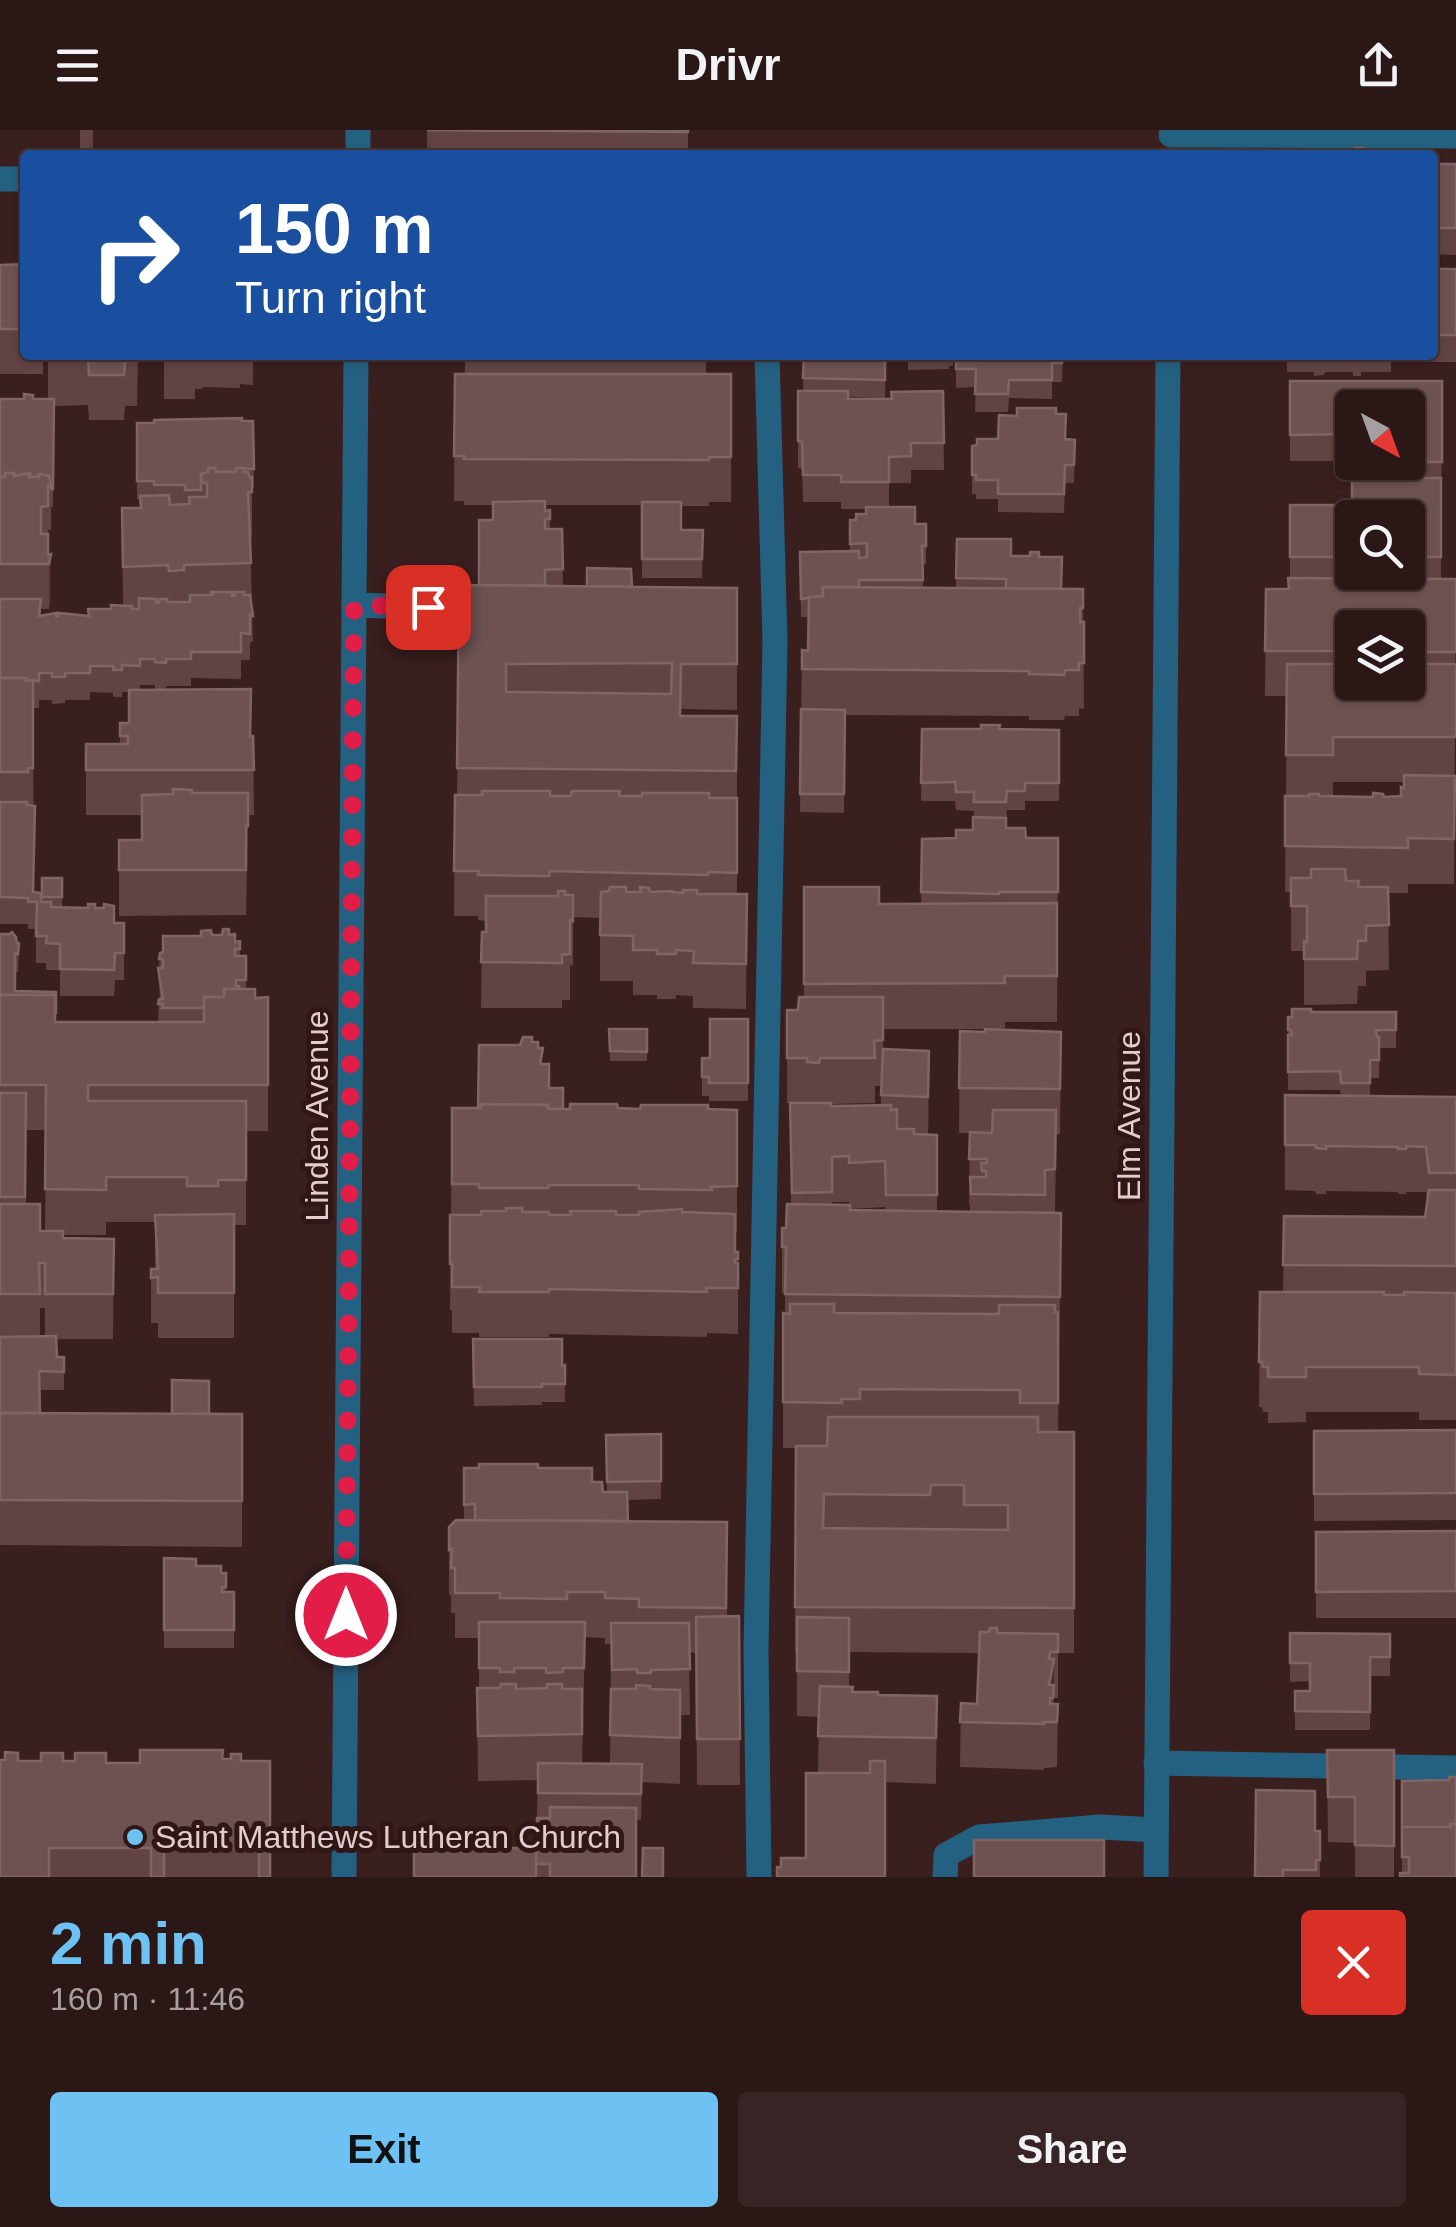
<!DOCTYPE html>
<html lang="en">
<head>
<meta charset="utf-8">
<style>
	:root { --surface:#2c1717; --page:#382424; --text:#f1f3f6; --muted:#a69fa1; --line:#483636; --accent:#6dc2f3 }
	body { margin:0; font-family:Arial,sans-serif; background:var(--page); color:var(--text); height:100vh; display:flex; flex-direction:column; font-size:38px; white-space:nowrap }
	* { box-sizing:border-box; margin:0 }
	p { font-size:32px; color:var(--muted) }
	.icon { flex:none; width:55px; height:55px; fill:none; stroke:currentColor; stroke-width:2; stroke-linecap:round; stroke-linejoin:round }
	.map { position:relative; height:1747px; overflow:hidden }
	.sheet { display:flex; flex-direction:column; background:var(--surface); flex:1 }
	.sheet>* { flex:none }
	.guide { position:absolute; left:20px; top:20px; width:1418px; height:210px; border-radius:10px; box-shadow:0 2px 8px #0004,0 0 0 2px var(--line); background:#1a4fa0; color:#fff; overflow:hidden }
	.needle { width:65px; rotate:139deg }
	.fabs { position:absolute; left:1335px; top:260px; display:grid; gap:20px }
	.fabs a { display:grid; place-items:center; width:90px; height:90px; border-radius:10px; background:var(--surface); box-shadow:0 2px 8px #0004,0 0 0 2px var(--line); font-size:50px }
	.pin { position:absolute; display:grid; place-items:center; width:85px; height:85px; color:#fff; margin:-42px; border-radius:20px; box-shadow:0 5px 15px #0006 }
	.me { position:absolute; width:110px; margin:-55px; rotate:0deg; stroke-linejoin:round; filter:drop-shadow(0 0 8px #0008) }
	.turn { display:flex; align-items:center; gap:35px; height:210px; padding:0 50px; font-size:45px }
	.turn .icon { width:130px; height:130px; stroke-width:2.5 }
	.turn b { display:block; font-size:70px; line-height:85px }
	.round { display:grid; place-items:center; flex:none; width:105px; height:105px; border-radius:10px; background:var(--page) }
	.headline { display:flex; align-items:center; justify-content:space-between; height:170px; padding:0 50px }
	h1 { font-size:60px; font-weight:600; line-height:75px; color:var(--accent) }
	.button { display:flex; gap:20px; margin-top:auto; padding:20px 50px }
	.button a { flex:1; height:115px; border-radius:10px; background:var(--accent); color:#111; font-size:40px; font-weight:600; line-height:115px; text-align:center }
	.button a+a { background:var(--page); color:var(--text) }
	header { display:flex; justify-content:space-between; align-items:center; height:130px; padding:0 50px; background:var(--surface); font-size:45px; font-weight:600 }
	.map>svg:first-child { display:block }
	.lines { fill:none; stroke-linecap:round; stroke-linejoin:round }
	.minor { stroke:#246181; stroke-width:25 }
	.wall { fill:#614343; fill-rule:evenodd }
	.shaded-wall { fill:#4b2f2f }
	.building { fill:#6e5252; stroke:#806565; stroke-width:2.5; fill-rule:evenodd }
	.route { stroke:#e11d48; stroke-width:18; stroke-dasharray:0 32.4 }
	.poi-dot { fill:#6dc2f3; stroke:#301616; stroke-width:4 }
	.labels { text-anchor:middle; stroke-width:10; stroke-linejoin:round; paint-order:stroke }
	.street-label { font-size:32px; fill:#e0cdcc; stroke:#301616 }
	.poi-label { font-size:32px; fill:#e0cdcc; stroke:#301616; text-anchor:start }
</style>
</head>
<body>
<header><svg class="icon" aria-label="menu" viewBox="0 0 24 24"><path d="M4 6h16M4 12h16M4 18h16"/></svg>Drivr<svg class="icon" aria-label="share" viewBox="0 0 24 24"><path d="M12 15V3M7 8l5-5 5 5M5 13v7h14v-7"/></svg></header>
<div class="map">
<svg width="1456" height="1747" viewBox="0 0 1456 1747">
	<rect width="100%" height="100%" fill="#3a1f1f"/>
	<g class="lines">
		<g class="minor">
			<path d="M1171 5 1456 6"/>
			<path d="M358 25V0"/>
			<path d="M0 49H25"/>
			<path d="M354 475 492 479"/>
			<path d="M1156 1633 1456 1638"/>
			<path d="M344 1747 356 225"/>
			<path d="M759 1747 756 1520 775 511 767 225"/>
			<path d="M945 1747 946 1725 979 1707 1100 1697 1156 1700"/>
			<path d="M1156 1747 1168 225"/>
		</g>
	</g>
	<g class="wall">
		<rect x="80" y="0" width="13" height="25"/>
		<rect x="427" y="0" width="261" height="25"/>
		<path d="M1432 34H1456V125L1432 124Z"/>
		<path d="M25 134V225H43V244H0V135Z"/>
		<path d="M1432 139H1456V232H1391V242H1361V246H1353V242H1325L1324 245 1314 246V242H1287V225H1432Z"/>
		<path d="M48 225H138L137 276H125L124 290H89L88 275 54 276 53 377H51V400H48V425L51 424V470L49 479H41V485L88 486 123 476 122 378H140V369H137V293L253 291 254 358H252V407H250L253 512H250V530H241V549L191 548V556H166V560L155 559V555H140V560L253 606 254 685H248L246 785 119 786V710H142V685H86V614H120V593H129V562H122V567H113V563L90 562V570H65V573L52 574V570H39V578H33L34 762 42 772V748H62V777L95 778 114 793H124V850H115L114 866H60V840H46V833H36V799H28V794H0V269H48Z"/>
		<path d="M164 225H253V255L240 254V258L202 257V259H195V269H164Z"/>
		<path d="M465 225H747V228H706V244H731V372H709V376H681V400H703L702 448H642V375H545V381L550 380V399H562L563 456 737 458V580L681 579V586H737V764H747L746 879 693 878V866L676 865V869H657V865H633V851H600V788L573 787V836L570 835V870H562V878H481L482 802H486V791L478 790V786H454L455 665H457L459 455H479L493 390V375H464V371H454L455 244H465Z"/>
		<path d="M804 225H886L885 268 848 267V269H891L943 261 944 340H911V353H889V377L915 394H926V434L923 435V457L956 458 957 409 1011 426 1039 427 1062 459H1083L1084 579 1079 578V586H1065L1064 590H1029V586L845 585 844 683 800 682 802 520 808 521 809 487H801L800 422 850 421V390H856L866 384V379H841V372H803L802 339 798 338V261H803Z"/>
		<path d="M908 225H953V236H949V239L908 240Z"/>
		<path d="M956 225H1063L1062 252H1052V269L1009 268 1008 282H975L976 257 956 258Z"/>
		<path d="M1290 251H1442L1441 449H1456L1454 754H1408V763H1388L1389 840 1366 841V856H1358L1357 874 1304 875V821H1291V762H1285L1287 566H1265L1266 459H1288L1290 448V375H1352L1351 331H1290ZM1352 278H1408V332H1352ZM1352 388H1408V442H1352ZM1352 498H1408V552H1352ZM1333 652H1404V658L1401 666 1333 667Z"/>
		<path d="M1056 284 1066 309 1075 310 1074 353H1065L1064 383 998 382V369H976V364H972V316L998 309Z"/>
		<path d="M922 599 1059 600V671H1025V680H1007L1006 698 1026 708H1058L1057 892H1005V898L985 899 1061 902 1060 1004H1056L1055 1083H1061L1058 1302H1074V1523H1058V1568H1054V1574H1058L1057 1637 1044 1638V1640L960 1637 961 1573 977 1574 979 1523 849 1522V1557L853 1562 878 1565 937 1566 936 1654 885 1652V1747L781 1737 806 1728 818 1643 819 1587 797 1586V1522H795L796 1318H783V1183H785V1162L782 1163V1117L791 1074 790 973H787V880H798L804 867V757L879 774H921L922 709 956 708 973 700 974 681 956 680 955 671H921ZM883 899H985V902L960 901 959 1003H970L969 1074H970V1081H937V1005H928L929 966 883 919ZM875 956H881V975L831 976V974L875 973ZM832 1072H849V1075L832 1074ZM885 1077V1080H850V1079Z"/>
		<path d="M0 804 19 813 18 842H15V861L56 892H158L159 869H160L158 838H159L160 823 212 805H229L235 812 240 811V826H246V859L255 868 268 867V1001H246V1095H234V1208H158V1193H151V1139H155V1092H106V1105H63V1108L114 1109 113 1209H56L57 1227H64V1260H39L40 1283 242 1284V1417L0 1415ZM26 1000H46L45 1101H40L26 1074ZM40 1178H45V1206H40Z"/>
		<path d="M1311 882H1396V918H1379V948H1370V966L1456 967V1290H1419V1282H1306V1292L1268 1293V1282H1263L1262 1277H1259L1260 1162H1283L1284 1086 1425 1087 1427 1072 1426 1062H1406V1064H1398V1062L1326 1061V1064H1316L1315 1061 1285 1060V965L1341 966 1340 960H1288V887Z"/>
		<path d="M748 889V971H709V966H702V947L710 928Z"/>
		<path d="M609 899H647V931H610Z"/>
		<path d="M532 912 538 918 549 958 563 979 737 980V1102H735V1122H738V1204L707 1203V1207L549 1204V1207H479V1203H452V1180H450L452 978H478L520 915Z"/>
		<path d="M473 1209 562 1236 565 1235V1272H542V1275L474 1276Z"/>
		<path d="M1456 1300V1390L1314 1391V1301Z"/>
		<path d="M661 1304V1369L627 1370 628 1391 727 1392V1487L739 1486 740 1655H697L696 1523 689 1522 690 1585H680V1654L642 1652 641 1690H636V1747H414L469 1718H536L538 1650 478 1651 477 1558H479V1508H455V1483H451V1465H449V1397L464 1390V1338H538L592 1352 603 1362H607L606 1305ZM585 1507 605 1508V1514H611L610 1633H582Z"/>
		<path d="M1456 1401V1488H1316V1462Z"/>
		<path d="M164 1428 226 1443V1462H234V1518H164Z"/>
		<path d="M1290 1503 1390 1504V1546H1370V1600H1295V1561H1310V1551L1290 1552Z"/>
		<path d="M1327 1620H1394V1747H1355V1713L1328 1712Z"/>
		<path d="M223 1629 241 1631 270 1747H0L5 1630 140 1633Z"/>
		<path d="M1402 1651 1456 1747 1402 1743Z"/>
		<path d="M1315 1701H1320V1747H1255Z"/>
	</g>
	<g class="shaded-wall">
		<path d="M51 424V470L49 479V434Z"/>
		<path d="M929 921V966L928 1012V967Z"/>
		<path d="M1054 1529V1592L1053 1568H1050V1553Z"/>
	</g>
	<g class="building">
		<path d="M427 0H688V2Z"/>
		<path d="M1355 18H1364V22H1393V25H1287V21L1355 22Z"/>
		<rect x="1432" y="34" width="24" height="64"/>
		<path d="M25 134V199H0V135Z"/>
		<rect x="1432" y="139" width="24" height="66"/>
		<path d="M48 225H137V231H125L124 245H89L88 230H48Z"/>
		<path d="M804 225H885V250L803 248Z"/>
		<path d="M956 225H1062V233H1052V250H1009L1008 264H975L976 239H956Z"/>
		<path d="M455 244H731V327H709V330L464 329V326H454Z"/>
		<path d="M1290 251H1442V332H1408V278H1352V329V304L1290 305Z"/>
		<path d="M798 261H848V269H892L891 262 943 261 944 313H911V326L889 327V352H841V345H803L802 312 798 311Z"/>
		<path d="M24 264 33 265V269H54L53 359H51L49 346 39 344V347H30V343L14 346V343H5V347H0V269H24Z"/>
		<path d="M1017 278H1056V284H1066L1065 309 1075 310 1074 335H1065L1064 364H998V350H976V345H972V316L977 315V309H998L999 285 1017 286Z"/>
		<path d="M242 288V291H253L254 339 236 338V342H216L215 338H208V342L201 344V360H185V355H154V351H137V293H154V290Z"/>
		<path d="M208 338H215L216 342H236V338H244V342H248L249 347H252V362H248L251 433 184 435V440L169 441 168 435 123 437 122 378H141L140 366 169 365 170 375 190 374 189 367H207V353H202L201 344 208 342Z"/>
		<path d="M5 343H14V346L30 343 29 347H39V344L49 346 51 355H48V376L41 377V404H48V425L51 424 49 434H0V347H5Z"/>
		<path d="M1352 348H1441V427H1408V388H1352V427H1290V375H1352Z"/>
		<path d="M545 371V381L550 380V389H545V399H562L563 439 545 440V455H479V390H493V372Z"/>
		<path d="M642 372H681V400H703L702 429H642Z"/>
		<path d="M866 377H915V394H926V416H922L923 450H859V457H823V466L801 469 800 422 859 421V428L867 427V413L850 414V390H856V384H866Z"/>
		<path d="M957 409H1011V426H1030V422H1039V427H1062L1061 459 1006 458V449L956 448Z"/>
		<path d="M587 438 631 439 632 457 587 456Z"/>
		<path d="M1288 448 1456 449V522H1408V498H1352V521H1265L1266 459H1289Z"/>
		<path d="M459 455 737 458V534H681L680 586H737L736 641 457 638ZM672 533 671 564 506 562V534Z"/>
		<path d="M823 457 1083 459V478H1080V492H1084V533H1079V540H1065L1064 545 1029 544V541L802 539V520L808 521 809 467 823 466Z"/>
		<path d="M211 462H232V466H234L235 462H244V465H250L253 486 250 485V504L241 503V522H191V529H166V533L155 532V529H140V536L122 535V540H113V536H90V543H65V547H52V543H39V551H26V548H0V469H41L39 486 56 483V486H58V483L89 486 88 479H111V475L132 476V479H139V468L156 469V473L159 472V469H167V472H190V465H212Z"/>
		<path d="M1287 534H1352V552H1408V534H1456V607H1333V625H1286Z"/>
		<path d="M0 548H26V551L33 550V638H28V642H0Z"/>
		<path d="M251 559 250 606H253L254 640H86V614H128V606H120V593H129V560Z"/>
		<path d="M801 579 845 580 844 664H800Z"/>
		<path d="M981 595H1000L999 599 1059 600V653H1025V661H1007L1006 672H974V662H956L955 652 921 653 922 599H981Z"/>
		<path d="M1404 645 1455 646 1454 709 1408 708V718L1285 716V666H1309V664H1319V666L1373 667V663L1383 664 1384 667 1401 666V657L1404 658Z"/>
		<path d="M173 659 192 660V663H248V696H246V740H119V710H142V665L173 664Z"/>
		<path d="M482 661H550V666H571L572 661H620L619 666H642V663H709V668H737V743L708 742V745L550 741 549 746 478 745 479 741H454L455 665H482Z"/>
		<path d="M0 672H27V675L35 676 33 762 41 763V772H51V777L88 778V774H95V778H104V774L114 776V793H124V823H115L114 840 60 839V814L46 813 47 806H36L37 772H28V768L0 767Z"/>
		<path d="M973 687 1006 688V698H1025L1026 708H1058V762H999V764L921 762 922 709 956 708V700H973Z"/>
		<path d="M1311 739H1345L1346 751H1359L1358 757H1388L1389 795 1366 796V811H1358L1357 829H1304V811L1307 812V776H1291V748H1311Z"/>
		<rect x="42" y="748" width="20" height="19"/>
		<path d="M610 757H626V762H641L640 757 649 758 650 762 672 761V762L683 763V760H697V764H747L746 834 693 833 694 821 676 820V824H657V820H633V806L600 805 601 762 609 761Z"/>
		<path d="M804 757H879V774L1057 773V846H1004L1005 853 804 854Z"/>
		<path d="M558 761H565V765H573V791L570 790V824L562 825V833L481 832 482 802H486V766H558Z"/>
		<path d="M223 799H229V805L235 804V812L240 811V819H235V826H246V850H236V856H239V859H224V867H204V878H162L163 874H158L159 869H163L158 838H163V829H159L160 823 163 822V806H201V801L211 800 212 805H222Z"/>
		<path d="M12 802 16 807 17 813H19L18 824 15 823V861L56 862V884L55 865H0V804H10Z"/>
		<path d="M224 859H255V868L268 867V955H88V971H246V1050H218V1056H187V1047H106V1060L45 1059 46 955H0V865H55V892H204V867H224Z"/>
		<path d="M799 867H883V910L874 911 875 928H820L819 933 807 932V928H787V880H798Z"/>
		<path d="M1292 879H1311V882H1396V900H1376L1377 907H1379V930H1370V953H1341L1340 941 1288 942V905H1292L1291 900H1288V887H1292Z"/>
		<path d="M710 889H748V953H709V947H702V928H710Z"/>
		<path d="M609 899H647V922L610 921Z"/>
		<path d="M985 899 1061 902 1060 959 959 958 960 901 985 902Z"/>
		<path d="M523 907H532V912H538V918H543L540 934H549V958H563V979H548V975L481 974V978H478L479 915H520Z"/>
		<path d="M883 919 929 921 928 967 881 965Z"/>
		<path d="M0 963H26L25 1067H0Z"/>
		<path d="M1285 965 1456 967V1043H1429L1426 1017 1406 1016V1019H1398V1017L1326 1016V1019L1316 1018 1315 1015H1285Z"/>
		<path d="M790 973H831V976L891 975V980L897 979V999H914V1004L937 1005V1065H886L885 1031 849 1033V1026L832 1027V1062L792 1063Z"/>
		<path d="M481 974 548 975V979H570V974H617L618 978 640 979 641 975H708V979L737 980V1056L711 1057 712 1060 639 1059V1055H549L548 1058H479V1054H452V978H481Z"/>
		<path d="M993 980H1056L1055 1039 1045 1040V1065L971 1064 970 1047H986V1041H982L981 1033H987V1029H969L970 1002 992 1003Z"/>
		<path d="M1429 1060H1456V1136L1283 1135 1284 1086 1425 1087Z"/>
		<path d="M0 1074H40V1101H63V1108L114 1109 113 1164H45V1133H39L40 1164H0Z"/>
		<path d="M787 1074 850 1075V1080L1061 1083 1060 1167 785 1164 786 1117H782V1098H786Z"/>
		<path d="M506 1078H522V1082H549V1085H571L570 1081H616V1085H639V1082L682 1079V1082L735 1084V1122H738V1129H735V1133H738V1158H706L707 1162 549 1159V1162H479L480 1157H452V1134H450V1085H481V1081H506Z"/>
		<path d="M234 1084V1163H158V1147L151 1148V1139H158L155 1085Z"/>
		<path d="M1260 1162H1384V1165H1404V1162L1456 1163V1245L1419 1244V1237H1306V1247H1268V1237H1263L1262 1232H1259Z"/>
		<path d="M790 1174H834V1183L999 1184V1175H1055V1182H1058V1273H1020V1260L860 1259V1269H841L842 1273 783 1272V1183L790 1184Z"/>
		<path d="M56 1206 57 1227H64V1242L39 1241 40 1283H0V1207Z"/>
		<path d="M473 1209H562V1236L565 1235V1254H542V1257H474Z"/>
		<path d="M172 1250 209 1251V1284H172Z"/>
		<path d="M0 1283 242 1284V1371L0 1370Z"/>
		<path d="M828 1287H1038V1302H1074V1478L795 1477 796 1316H827ZM931 1355H964V1375H1008V1400L823 1398 824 1364 930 1365Z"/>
		<path d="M1456 1300V1363L1314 1364V1301Z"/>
		<path d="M661 1304V1351L607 1352 606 1305Z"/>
		<path d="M479 1334H538V1338H592V1352H602L603 1362H627L628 1391 475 1390V1374L464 1375V1338H479Z"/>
		<path d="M456 1390 727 1392 726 1478 639 1477V1469L605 1468V1462H567V1469L500 1468V1463H455V1438H451L452 1419 449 1420V1397Z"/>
		<path d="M1456 1401V1461L1316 1462V1402Z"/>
		<path d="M164 1428 196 1429V1436H221V1443H226V1457H222V1462H234V1500H164Z"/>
		<path d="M739 1486 740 1609H697L696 1487Z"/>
		<path d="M797 1487 849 1488V1542L797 1541Z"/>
		<path d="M479 1492H585L584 1538H563V1542L546 1543V1538H514V1542H500V1538H479Z"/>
		<path d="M611 1493H689L690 1539 651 1540V1543H637V1539L612 1540Z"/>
		<path d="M990 1498H997V1503L1058 1504V1522H1050L1049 1529H1054L1049 1555H1054L1053 1568H1050V1574H1058L1057 1592H1044V1594L960 1592 961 1573 977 1574 980 1502H989Z"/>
		<path d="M1290 1503 1390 1504V1527H1370V1582L1295 1581V1561H1310V1533H1290Z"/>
		<path d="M501 1554H516V1559L547 1558V1554H562V1559H582V1604L478 1606 477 1558H500Z"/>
		<path d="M636 1555 650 1556V1559L680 1560V1608L610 1605 611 1559H636Z"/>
		<path d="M820 1556 853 1557 852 1562H878V1565L937 1566 936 1608 818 1606Z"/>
		<path d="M140 1620H223L222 1629H231V1624H241V1631H270V1747H259V1719L164 1718V1747H151V1718H49V1747H0V1630H5V1622L18 1623V1631H41V1623H63V1631H75V1623H106V1633H140Z"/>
		<path d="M1327 1620H1394V1716L1355 1715V1667H1328Z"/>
		<path d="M870 1631H885V1747H777V1737H781V1728H806V1643H870Z"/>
		<path d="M538 1633 642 1634 641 1664 538 1663Z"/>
		<path d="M1449 1647H1456V1694H1450L1451 1697 1402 1698V1651L1449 1650Z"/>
		<path d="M1256 1660 1315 1661V1701H1320V1730H1316V1740H1283V1747H1255Z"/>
		<path d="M550 1677 636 1678V1747H550V1734H536V1720L537 1688H550Z"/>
		<path d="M1450 1694H1456V1747H1400V1743H1409V1727H1402V1697H1451Z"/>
		<rect x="974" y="1710" width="130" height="37"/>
		<path d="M414 1713H469V1718H536V1747H414Z"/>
		<path d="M643 1718H663V1747H642Z"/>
	</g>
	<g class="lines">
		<path class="route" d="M346 1485 354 475 428 477"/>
	</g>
	<circle class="poi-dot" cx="135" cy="1707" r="10"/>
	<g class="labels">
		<g class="street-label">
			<text transform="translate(317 986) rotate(-90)" y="11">Linden Avenue</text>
			<text transform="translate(1129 986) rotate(-90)" y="11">Elm Avenue</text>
		</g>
		<g class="poi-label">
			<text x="155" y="1718">Saint Matthews Lutheran Church</text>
		</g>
	</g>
</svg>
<div class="fabs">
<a><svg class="needle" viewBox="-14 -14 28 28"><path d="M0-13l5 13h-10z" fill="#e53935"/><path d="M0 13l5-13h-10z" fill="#a69fa1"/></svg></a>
<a><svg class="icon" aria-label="search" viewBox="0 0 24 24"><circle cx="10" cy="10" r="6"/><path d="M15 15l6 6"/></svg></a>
<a><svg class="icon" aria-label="layers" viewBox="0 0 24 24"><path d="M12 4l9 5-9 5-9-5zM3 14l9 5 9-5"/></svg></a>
</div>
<div class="pin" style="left:428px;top:477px;background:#d93025"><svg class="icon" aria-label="arrive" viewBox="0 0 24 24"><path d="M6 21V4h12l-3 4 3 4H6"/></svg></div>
<svg class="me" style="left:346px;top:1485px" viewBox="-20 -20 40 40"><circle r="17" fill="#e11d48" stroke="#fff" stroke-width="3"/><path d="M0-11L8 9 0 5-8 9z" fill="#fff"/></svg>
<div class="guide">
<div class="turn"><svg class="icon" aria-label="right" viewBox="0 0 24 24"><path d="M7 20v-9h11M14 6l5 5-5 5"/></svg><div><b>150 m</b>Turn right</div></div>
</div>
</div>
<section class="sheet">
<div class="headline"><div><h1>2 min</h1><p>160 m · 11:46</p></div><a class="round" style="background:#d93025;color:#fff"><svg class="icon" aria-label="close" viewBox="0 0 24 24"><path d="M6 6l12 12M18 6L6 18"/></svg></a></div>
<div class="button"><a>Exit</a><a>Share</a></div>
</section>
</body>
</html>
